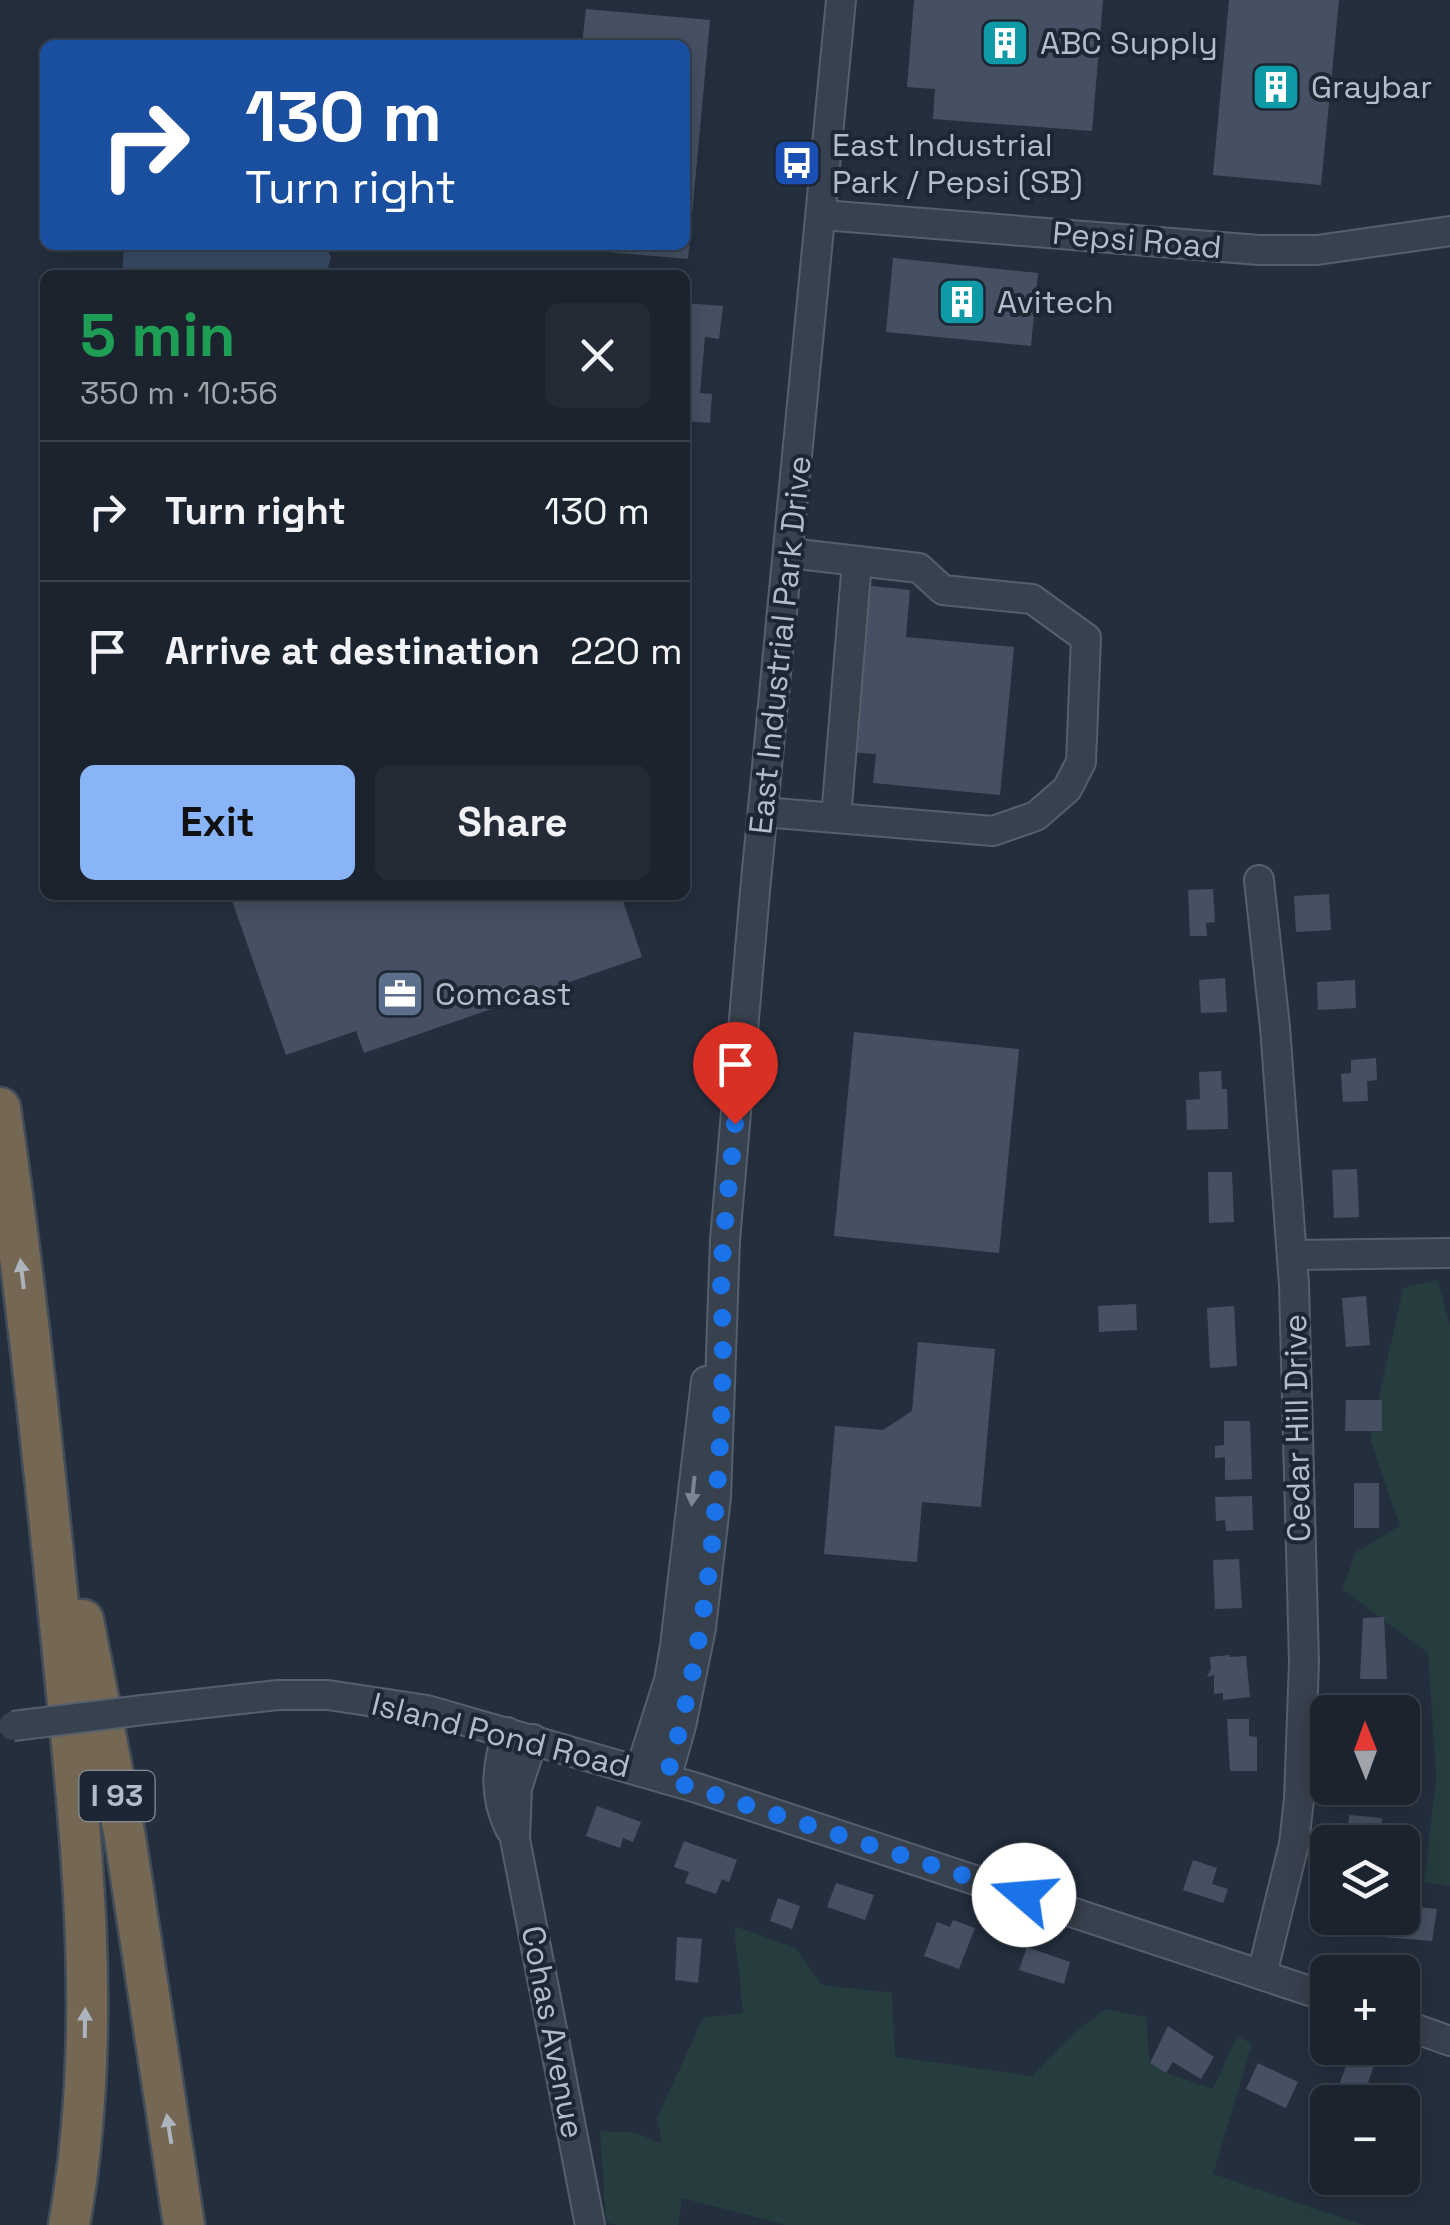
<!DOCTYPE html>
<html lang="en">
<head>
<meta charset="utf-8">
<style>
	:root { --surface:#1b232e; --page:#242b36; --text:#f1f3f6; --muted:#a0a4aa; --line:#39404a; --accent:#8ab4f8 }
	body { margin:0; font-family:"Space Grotesk",sans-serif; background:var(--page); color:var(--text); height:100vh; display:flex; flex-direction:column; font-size:38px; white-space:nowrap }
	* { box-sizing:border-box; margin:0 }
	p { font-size:32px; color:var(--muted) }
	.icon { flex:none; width:55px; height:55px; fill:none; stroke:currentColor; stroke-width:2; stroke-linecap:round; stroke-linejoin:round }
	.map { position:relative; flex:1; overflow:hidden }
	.side { position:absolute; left:40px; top:270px; width:650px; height:630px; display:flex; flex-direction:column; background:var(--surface); border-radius:15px; box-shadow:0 5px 25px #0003,0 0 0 2px var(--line) }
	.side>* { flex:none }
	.top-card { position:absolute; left:40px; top:40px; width:650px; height:210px; border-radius:15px; box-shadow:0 5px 25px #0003,0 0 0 2px var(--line); background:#1a4fa0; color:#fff; overflow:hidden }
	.needle { width:65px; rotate:359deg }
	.controls { position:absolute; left:1310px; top:1695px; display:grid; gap:20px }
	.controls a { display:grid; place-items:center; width:110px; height:110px; border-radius:15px; background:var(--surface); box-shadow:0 5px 25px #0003,0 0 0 2px var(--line); font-size:50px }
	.pin { position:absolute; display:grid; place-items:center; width:85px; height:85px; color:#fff; margin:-102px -42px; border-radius:50% 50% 50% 0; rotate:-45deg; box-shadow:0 0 10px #0007 }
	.pin .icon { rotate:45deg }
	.me { position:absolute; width:110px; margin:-55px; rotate:288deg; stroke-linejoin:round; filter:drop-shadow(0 0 8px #0008) }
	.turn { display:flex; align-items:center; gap:35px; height:210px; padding:0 40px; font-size:45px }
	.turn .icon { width:130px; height:130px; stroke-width:2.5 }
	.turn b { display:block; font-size:70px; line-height:85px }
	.round { display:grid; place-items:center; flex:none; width:105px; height:105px; border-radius:15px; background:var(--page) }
	.overview { display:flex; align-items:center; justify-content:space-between; height:170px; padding:0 40px }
	h1 { font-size:60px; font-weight:800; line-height:75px; color:#1e9e55 }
	.cta { display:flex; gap:20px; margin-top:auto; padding:20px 40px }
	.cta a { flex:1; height:115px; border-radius:15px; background:var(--accent); color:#111; font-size:40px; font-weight:800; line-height:115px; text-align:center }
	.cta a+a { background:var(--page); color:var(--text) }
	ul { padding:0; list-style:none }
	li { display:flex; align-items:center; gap:30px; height:140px; padding:0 40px; border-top:2px solid var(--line) }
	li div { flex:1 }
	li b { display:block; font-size:38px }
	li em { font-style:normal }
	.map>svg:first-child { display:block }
	.green { fill:#263c3f }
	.water { fill:#394c67 }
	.building { fill:#455162 }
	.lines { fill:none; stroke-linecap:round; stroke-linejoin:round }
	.minor-casing { stroke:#565f6c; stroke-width:32 }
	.highway-casing { stroke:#434c59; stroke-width:45 }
	.minor { stroke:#38414e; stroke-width:28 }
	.highway { stroke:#746855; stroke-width:40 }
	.minor-bridge-casing { stroke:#565f6c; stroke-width:32; stroke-linecap:butt }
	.minor-bridge { stroke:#38414e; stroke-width:28 }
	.oneway { fill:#aeb4bd }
	.oneway2 { fill:#7c8592 }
	.route { stroke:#1a73e8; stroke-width:18; stroke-dasharray:0 32.4 }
	.labels { text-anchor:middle; stroke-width:8; stroke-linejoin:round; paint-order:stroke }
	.shield { fill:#1d2633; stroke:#878f9c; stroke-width:2.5 }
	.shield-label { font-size:30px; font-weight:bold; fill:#b4bcc9 }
	.poi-label { font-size:32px; fill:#b4bcc9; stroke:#1d2633; text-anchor:start }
	.street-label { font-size:32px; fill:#b4bcc9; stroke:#1d2633 }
</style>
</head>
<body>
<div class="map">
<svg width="1450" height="2225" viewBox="0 0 1450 2225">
	<rect width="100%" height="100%" fill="#242f3e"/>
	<g class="green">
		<path d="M1438 1280 1450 1327V1886L1424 1882 1436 1778 1428 1653 1342 1589 1356 1552 1400 1526 1370 1439 1403 1288Z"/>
		<path d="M734 1926 796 1948 822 1985 892 1993 895 2057 1032 2076 1072 2035 1105 2009 1146 2017 1150 2063 1166 2073 1213 2089 1237 2036 1252 2044 1213 2174 1364 2225H786L682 2198 678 2225H618L606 2222 600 2131 634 2132 662 2144 657 2118 703 2018 743 2013Z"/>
	</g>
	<path class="water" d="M124 245H324L331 257 326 275H122Z"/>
	<g class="building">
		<path d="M914 0H1103L1092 131 933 119 935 89 907 87Z"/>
		<path d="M1229 0H1339L1321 185 1213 175Z"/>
		<path d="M586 9 710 20 688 259 562 248V245H685V45H582Z"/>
		<path d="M893 258 1038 273 1031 346 886 332Z"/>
		<path d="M685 303 723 306 719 339 705 337 700 393 712 394 710 423 685 421Z"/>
		<path d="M862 585 910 590 906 637 1014 647 1000 795 873 783 876 754 847 752Z"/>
		<path d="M1213 889 1215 922 1206 923 1207 936H1190L1188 890Z"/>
		<path d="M1329 894 1331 930 1296 932 1294 896Z"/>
		<path d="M230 895H621L642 957 364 1053 356 1031 286 1055Z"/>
		<path d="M1225 978 1227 1012 1201 1013 1199 980Z"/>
		<path d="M1355 980 1356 1008 1318 1010 1317 982Z"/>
		<path d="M854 1032 1019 1049 999 1253 834 1236Z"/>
		<path d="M1376 1058 1377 1080 1367 1081 1368 1101 1343 1102 1341 1074 1351 1073V1060Z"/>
		<path d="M1221 1071 1222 1089H1227L1228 1129 1187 1130 1186 1100 1200 1099 1199 1072Z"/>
		<path d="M1357 1169 1359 1217 1334 1218 1332 1170Z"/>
		<path d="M1208 1172H1232L1234 1222 1209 1223Z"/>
		<path d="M1366 1296 1370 1345 1346 1347 1342 1298Z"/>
		<path d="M1136 1304 1137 1330 1099 1332 1098 1306Z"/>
		<path d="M1234 1306 1237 1366 1210 1368 1207 1308Z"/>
		<path d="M918 1342 995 1349 981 1507 922 1502 917 1562 824 1554 835 1426 883 1430 912 1411Z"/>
		<path d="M1346 1400H1382V1431H1345Z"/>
		<path d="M1224 1421H1250L1252 1479 1225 1480V1457L1215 1458V1446L1224 1445Z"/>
		<rect x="1354" y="1483" width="25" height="45"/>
		<path d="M1252 1496 1253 1530 1226 1531 1225 1520 1216 1521 1215 1497Z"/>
		<path d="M1239 1559 1242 1608 1215 1609 1213 1560Z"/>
		<path d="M1384 1617 1387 1679H1360L1363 1618Z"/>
		<path d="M1230 1655 1229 1657 1246 1656 1250 1697 1223 1700V1693L1214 1694V1675L1207 1677 1211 1669 1210 1657Z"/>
		<path d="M1416 1698V1722H1402V1712H1374V1699Z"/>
		<path d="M1227 1719H1249V1736L1257 1737V1771H1230Z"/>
		<path d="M597 1806 641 1822 633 1842 623 1838 620 1848 586 1836Z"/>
		<path d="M1349 1815 1382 1818 1380 1842H1347Z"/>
		<path d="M684 1841 737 1860 729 1882 722 1879 716 1894 685 1883 689 1872 674 1867Z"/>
		<path d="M1193 1860 1217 1868 1212 1884 1228 1889 1223 1903 1183 1890Z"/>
		<path d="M836 1883 874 1895 865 1920 827 1907Z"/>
		<path d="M778 1898 800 1906 792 1929 770 1921Z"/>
		<path d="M1402 1905 1437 1909 1432 1941 1370 1936 1373 1918H1402Z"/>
		<path d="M953 1920 975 1928 959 1969 924 1956 937 1922 950 1927Z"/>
		<path d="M677 1937 702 1939 698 1983 675 1980Z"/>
		<path d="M1027 1947 1070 1962 1064 1984 1019 1970Z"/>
		<path d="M1168 2026 1214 2057 1201 2079 1173 2062 1166 2073 1150 2063Z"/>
		<path d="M1351 2053 1375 2063 1361 2102H1336L1333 2101Z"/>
		<path d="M1258 2063 1298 2082 1286 2108 1246 2089Z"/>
	</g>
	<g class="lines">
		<g class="minor-casing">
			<g id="minor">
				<path d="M823 215 1259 250H1317L1450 231"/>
				<path d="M763 812 993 831 1036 816 1067 789 1081 762 1086 638 1032 599 943 590 919 568 789 553"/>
				<path d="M836 818 857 561"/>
				<path d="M1259 880 1275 1027 1294 1285 1304 1662 1299 1799 1294 1844 1262 1974"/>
				<path d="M1292 1255 1450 1253"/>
				<path d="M143 1710 278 1695H328L427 1710 697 1788 1328 1997"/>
				<path d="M507 1732C497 1768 493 1794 510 1829"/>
				<path d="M533 1739 517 1788 515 1839 590 2225"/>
				<path d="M640 1771 669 1680 675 1646 706 1381"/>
				<path d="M666 1779 681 1726 701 1628 716 1497 725 1240 755 891 841 0"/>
				<path d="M1402 2024 1450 2041"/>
			</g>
		</g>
		<g class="highway-casing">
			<g id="highway">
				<path d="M0 1108C26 1286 44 1464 62 1643 81 1835 104 2033 69 2225"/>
				<path d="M83 1620 125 1837 184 2225"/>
			</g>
		</g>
		<use href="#minor" class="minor"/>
		<use href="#highway" class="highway"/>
		<g class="minor-bridge-casing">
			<path id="minor-bridge" d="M13 1726 143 1710"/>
		</g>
		<use href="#minor-bridge" class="minor-bridge"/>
	</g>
	<defs><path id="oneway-solid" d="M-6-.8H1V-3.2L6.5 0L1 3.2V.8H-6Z" transform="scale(2.5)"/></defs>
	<g class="oneway">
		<use href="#oneway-solid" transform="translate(22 1274) rotate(-97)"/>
		<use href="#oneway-solid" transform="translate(85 2023) rotate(-89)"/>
		<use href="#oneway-solid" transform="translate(169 2129) rotate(-99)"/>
	</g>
	<use class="oneway2" href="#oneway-solid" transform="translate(693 1491) rotate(96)"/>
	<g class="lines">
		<path class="route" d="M735 1124C730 1179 722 1235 721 1290 721 1305 723 1321 723 1336 722 1485 709 1635 666 1779L1024 1895"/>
	</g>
	<defs>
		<g id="building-square" transform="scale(2.5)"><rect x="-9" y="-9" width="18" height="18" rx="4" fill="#0f9aa8" stroke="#1d2633"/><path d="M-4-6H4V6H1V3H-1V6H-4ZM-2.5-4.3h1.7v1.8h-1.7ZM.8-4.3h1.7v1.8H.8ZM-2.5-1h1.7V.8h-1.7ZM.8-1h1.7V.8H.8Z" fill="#fff"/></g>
		<g id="bus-square" transform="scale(2.5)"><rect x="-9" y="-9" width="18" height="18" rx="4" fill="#1a4fb4" stroke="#1d2633"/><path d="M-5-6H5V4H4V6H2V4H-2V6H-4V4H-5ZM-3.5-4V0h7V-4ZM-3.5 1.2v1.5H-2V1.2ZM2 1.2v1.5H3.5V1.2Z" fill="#fff"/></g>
		<g id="office-square" transform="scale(2.5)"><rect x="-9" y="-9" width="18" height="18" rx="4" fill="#5c6f8a" stroke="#1d2633"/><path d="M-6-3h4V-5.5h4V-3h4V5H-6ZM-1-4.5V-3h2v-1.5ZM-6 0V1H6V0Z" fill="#fff"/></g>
	</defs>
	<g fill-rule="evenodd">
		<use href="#building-square" x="1005" y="43"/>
		<use href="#building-square" x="1276" y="87"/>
		<use href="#bus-square" x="797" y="163"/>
		<use href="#building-square" x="962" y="302"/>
		<use href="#office-square" x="400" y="994"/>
	</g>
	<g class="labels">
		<rect class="shield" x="79.5" y="1771" width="75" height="50" rx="8"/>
		<g class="shield-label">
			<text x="117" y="1806">I 93</text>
		</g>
		<g class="poi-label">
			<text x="1040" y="54">ABC Supply</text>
			<text x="1311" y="98">Graybar</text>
			<text x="832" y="156">East Industrial<tspan x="832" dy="37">Park / Pepsi (SB)</tspan></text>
			<text x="997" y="313">Avitech</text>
			<text x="435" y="1005">Comcast</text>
		</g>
		<g class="street-label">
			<text transform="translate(1137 240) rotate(5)" y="11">Pepsi Road</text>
			<text transform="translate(780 645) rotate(-84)" y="11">East Industrial Park Drive</text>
			<text transform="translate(1297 1428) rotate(-91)" y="11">Cedar Hill Drive</text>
			<text transform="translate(501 1735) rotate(14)" y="11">Island Pond Road</text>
			<text transform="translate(553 2032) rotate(79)" y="11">Cohas Avenue</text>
		</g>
	</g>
</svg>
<div class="controls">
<a><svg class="needle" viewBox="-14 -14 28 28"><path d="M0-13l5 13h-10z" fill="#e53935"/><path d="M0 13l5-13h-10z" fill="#a0a4aa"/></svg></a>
<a><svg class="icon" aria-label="layers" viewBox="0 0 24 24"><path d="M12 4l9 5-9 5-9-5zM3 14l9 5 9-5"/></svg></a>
<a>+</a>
<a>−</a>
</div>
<div class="pin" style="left:735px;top:1124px;background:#d93025"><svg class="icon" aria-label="arrive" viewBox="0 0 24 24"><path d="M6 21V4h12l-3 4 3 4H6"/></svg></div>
<svg class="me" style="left:1024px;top:1895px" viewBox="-20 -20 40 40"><circle r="19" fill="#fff"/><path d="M0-13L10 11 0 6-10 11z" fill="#1a73e8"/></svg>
<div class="top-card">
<div class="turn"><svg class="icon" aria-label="right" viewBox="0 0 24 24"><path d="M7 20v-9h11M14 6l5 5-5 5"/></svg><div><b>130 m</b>Turn right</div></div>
</div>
<section class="side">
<div class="overview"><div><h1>5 min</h1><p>350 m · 10:56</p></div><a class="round"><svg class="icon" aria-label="close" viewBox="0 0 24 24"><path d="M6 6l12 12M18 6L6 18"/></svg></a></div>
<ul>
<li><svg class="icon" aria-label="right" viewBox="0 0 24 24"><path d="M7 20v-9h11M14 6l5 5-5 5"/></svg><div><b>Turn right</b></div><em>130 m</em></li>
<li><svg class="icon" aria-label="arrive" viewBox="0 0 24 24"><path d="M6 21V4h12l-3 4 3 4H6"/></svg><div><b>Arrive at destination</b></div><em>220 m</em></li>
</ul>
<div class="cta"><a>Exit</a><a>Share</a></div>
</section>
</div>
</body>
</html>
